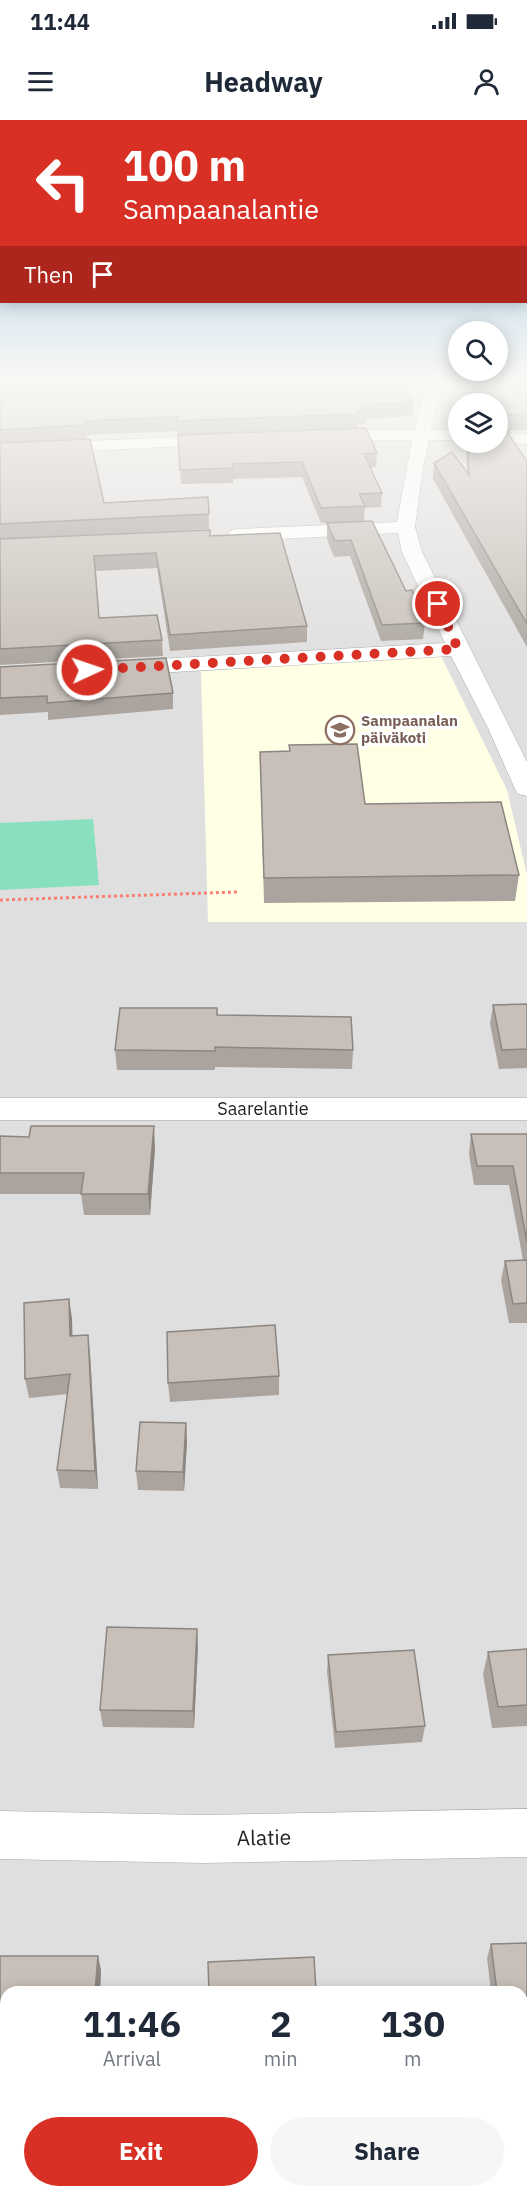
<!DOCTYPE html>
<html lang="en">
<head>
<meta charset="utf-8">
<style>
	:root { --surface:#fff; --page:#f6f6f7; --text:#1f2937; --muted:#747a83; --accent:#d93025 }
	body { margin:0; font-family:"IBM Plex Sans",sans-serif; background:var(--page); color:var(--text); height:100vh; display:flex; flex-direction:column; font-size:22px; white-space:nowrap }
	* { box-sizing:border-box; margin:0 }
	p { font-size:20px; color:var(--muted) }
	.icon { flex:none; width:33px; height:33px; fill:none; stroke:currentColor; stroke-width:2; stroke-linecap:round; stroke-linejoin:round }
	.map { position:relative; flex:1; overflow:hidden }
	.side { position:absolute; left:0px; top:1866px; width:528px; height:212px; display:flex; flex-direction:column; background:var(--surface); border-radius:18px 18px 0 0; box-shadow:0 3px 15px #0003 }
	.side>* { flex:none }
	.top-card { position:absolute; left:0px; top:0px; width:528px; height:183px; box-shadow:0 3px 15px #0003; background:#d93025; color:#fff; overflow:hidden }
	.controls { position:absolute; left:448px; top:201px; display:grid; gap:12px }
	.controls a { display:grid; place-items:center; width:60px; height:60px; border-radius:50%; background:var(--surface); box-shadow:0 3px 15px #0003; font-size:30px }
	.pin { position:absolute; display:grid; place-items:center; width:51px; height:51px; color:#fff; margin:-26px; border:3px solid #fff; border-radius:50%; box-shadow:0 2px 6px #0007 }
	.me { position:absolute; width:66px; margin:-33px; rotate:87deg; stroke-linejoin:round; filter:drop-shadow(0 0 4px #0008) }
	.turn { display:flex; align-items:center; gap:21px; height:126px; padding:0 24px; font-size:27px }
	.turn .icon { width:78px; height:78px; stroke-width:2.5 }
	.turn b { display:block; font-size:42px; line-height:51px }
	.then { display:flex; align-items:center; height:57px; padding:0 24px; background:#0003; gap:12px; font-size:22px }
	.eta { display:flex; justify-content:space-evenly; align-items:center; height:102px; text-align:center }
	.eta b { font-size:36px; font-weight:700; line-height:42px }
	.cta { display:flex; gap:12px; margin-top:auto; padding:12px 24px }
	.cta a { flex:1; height:69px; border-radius:36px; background:var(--accent); color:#fff; font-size:24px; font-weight:700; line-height:69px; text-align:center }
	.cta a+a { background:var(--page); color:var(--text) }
	.status { display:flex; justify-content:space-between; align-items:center; height:42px; padding:0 30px; background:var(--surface); direction:ltr }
	.status svg { height:16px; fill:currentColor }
	header { display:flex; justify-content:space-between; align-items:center; height:78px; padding:0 24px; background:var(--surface); font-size:27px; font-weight:700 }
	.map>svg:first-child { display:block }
	.residential { fill:#e0dfdf; fill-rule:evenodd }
	.education { fill:#ffffe5 }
	.pitch { fill:#88e0be }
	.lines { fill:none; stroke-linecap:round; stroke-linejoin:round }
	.street-casing { stroke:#a9a9a9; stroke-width:1 }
	.path { stroke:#fa8072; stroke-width:3; stroke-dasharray:3 3; stroke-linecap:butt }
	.street { fill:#fff; fill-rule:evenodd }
	.wall { fill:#aba49e }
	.shaded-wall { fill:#8b8681 }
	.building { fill:#c7bfb8; stroke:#8b8681; stroke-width:1.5 }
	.route { stroke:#d93025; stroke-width:10; stroke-dasharray:0 18 }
	.labels { text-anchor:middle; stroke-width:6; stroke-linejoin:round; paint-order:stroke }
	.far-education-label { font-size:15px; font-weight:bold; fill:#785e54; stroke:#fff; text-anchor:start }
	.street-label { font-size:18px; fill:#222; stroke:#fff }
	.near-street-label { font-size:21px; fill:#222; stroke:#fff }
</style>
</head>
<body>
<div class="status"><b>11:44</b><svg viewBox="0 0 49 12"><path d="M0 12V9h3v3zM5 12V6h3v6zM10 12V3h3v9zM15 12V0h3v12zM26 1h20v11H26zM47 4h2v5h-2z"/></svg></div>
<header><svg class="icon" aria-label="menu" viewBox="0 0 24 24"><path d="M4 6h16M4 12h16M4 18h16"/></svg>Headway<svg class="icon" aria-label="person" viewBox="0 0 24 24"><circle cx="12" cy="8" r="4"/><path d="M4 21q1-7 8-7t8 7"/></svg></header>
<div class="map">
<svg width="527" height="2077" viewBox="0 0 527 2077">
	<rect width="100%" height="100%" fill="#f2efe9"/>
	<path class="residential" d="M0 262H527V2077H0ZM459 284H498V322H459ZM6 1872H522V2072H6Z"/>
	<path class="education" d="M441 536 507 670 527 755V802H208L201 551Z"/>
	<path class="pitch" d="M93 699 99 765 0 770V703Z"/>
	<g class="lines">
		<g class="street-casing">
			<g id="street">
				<path d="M426 262H442L431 310H459V320H429L423 348 415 407 422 432 527 642V676L518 674 515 669 488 608 451 536 122 555 114 553 111 548 114 543 122 541 445 523 402 432 398 413 237 421 230 419 228 415 230 411 237 409 397 402 412 320H323L315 315 323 310H415Z"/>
				<path d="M498 313 527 314V324L496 322H498Z"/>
				<path d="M223 315 229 316 231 320 229 324 0 335V325Z"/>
				<rect x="0" y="978" width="527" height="22"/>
				<path d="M527 1689V1737L203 1743 0 1739V1691L203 1695Z"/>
			</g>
		</g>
		<path class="path" d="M0 780 237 772"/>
		<use href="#street" class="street"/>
	</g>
	<g class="wall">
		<path d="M527 262V310H510V316L527 341V527L433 359 434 343 467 351 466 322H498V284H465L466 280H472Z"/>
		<path d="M0 278 413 282V296L366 299V304H359L358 308 178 315V311L87 315V319L10 323 104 383 208 377 209 409 0 419Z"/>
		<path d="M178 315 377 333 376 347 370 348 382 373 381 387 365 388 364 401 425 503 423 519 381 521 350 436 334 437 327 419V403H321L302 357 233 359V363L181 364Z"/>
		<path d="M210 416 307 506V522L170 531 157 448 96 451 99 498 162 520 163 536 0 545V419Z"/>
		<path d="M0 547 173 573V589L48 600V592L0 595Z"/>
		<path d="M289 625 365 684 519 755 515 781 264 783 260 632 289 631Z"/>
		<path d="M527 884V948L499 949 490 904 493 885Z"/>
		<path d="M217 888V895L353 930 352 949 215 947V950H117L115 930Z"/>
		<path d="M471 1014H527V1203H509L501 1160 505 1141 523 1140 509 1065H474L469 1034Z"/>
		<path d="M0 1016 155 1028 150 1095H84L81 1074H0Z"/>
		<path d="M72 1198V1216L90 1234 98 1369 60 1368 57 1350 68 1274 29 1278 25 1259Z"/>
		<path d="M279 1256V1275L170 1282 168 1263Z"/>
		<path d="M186 1303 187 1322 184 1371 138 1370 136 1351Z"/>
		<path d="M198 1526 194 1608 103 1607 100 1590Z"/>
		<path d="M527 1529V1606L492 1608 483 1554 488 1532Z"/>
		<path d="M328 1535 425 1606 422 1622 335 1628 327 1552Z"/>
		<path d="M527 1823V1935H522V1872H491L487 1838 491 1824Z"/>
		<path d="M0 1836 101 1850 100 1872H6V1963H0Z"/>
		<path d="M493 2072H522L527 2077H494Z"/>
	</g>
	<g class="shaded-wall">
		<path d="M154 1006 155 1028 150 1095 148 1074Z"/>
		<path d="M69 1179 72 1198 73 1236 70 1216Z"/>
		<path d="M88 1215 90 1234 98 1369 95 1351Z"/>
		<path d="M186 1303 187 1322 184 1371 183 1352Z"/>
		<path d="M197 1509 198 1526 194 1608 193 1591Z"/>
		<path d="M98 1836 101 1850 100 1872H95Z"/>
	</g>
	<g class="building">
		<path d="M10 262H398L413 282 363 285 366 290 358 291 359 294 177 301V297L85 301 86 305 0 310V278Z"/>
		<path d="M475 262H527V294L500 295 498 299V284H466V280H472Z"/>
		<path d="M366 308 377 333 364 334 382 373 359 374 365 386 321 388 302 342 232 344 233 348 180 350 178 315Z"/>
		<path d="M498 308 511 309 507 312 527 341V504L434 343 452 332 469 355 468 322H498Z"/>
		<path d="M90 319 104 383 208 377 209 394 0 404V323Z"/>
		<path d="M372 401 406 471 412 470 425 503 382 505 351 420 335 421 327 403Z"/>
		<path d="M210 410V416L280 413 307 506 170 515 156 433 94 436 99 498 157 495 162 520 0 529V419Z"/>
		<path d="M166 538 173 573 47 583V576L0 578V547Z"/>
		<path d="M357 624 365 684 501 682 519 755 264 758 260 632 290 631 289 625Z"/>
		<path d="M527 884V929L502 930 493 885Z"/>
		<path d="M120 888H217V895L351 897 353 930 215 927V931L115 930Z"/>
		<path d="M31 1006H154L148 1074H81L84 1053H0V1016L29 1017Z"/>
		<path d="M471 1014H527V1123L513 1046H477Z"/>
		<path d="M527 1140V1183L513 1184 505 1141Z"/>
		<path d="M69 1179 70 1216 88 1215 95 1351 57 1350 70 1254 25 1259 24 1183Z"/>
		<path d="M275 1205 279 1256 168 1263 167 1212Z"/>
		<path d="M140 1302 186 1303 183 1352 136 1351Z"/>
		<path d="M107 1507 197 1509 193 1591 100 1590Z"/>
		<path d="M527 1529V1585L498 1587 488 1532Z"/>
		<path d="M414 1530 425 1606 336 1612 328 1535Z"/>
		<path d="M527 1823V1923H522V1872H497L491 1824Z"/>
		<path d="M0 1836H98L95 1872H6V1952H0Z"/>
		<path d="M314 1837 316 1872H209L208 1842Z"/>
		<path d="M522 2041H527V2077H501L500 2072H522Z"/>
		<path d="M77 2072H126L125 2077H76Z"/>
	</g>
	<linearGradient id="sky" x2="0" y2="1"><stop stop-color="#8fc0e4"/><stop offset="0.47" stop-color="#f9f8f5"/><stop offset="1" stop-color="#f9f8f5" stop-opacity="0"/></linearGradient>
	<rect width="527" height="552" fill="url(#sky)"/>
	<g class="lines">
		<path class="route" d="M87 550 458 529 438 484"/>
	</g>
	<defs>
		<g id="school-ring" transform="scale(1.5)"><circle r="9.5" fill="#fff" stroke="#8d6e63" stroke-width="1.5"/><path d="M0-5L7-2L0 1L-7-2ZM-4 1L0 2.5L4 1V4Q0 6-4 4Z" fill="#8d6e63"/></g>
	</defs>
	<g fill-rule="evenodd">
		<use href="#school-ring" x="340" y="610"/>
	</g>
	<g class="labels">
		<g class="far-education-label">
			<text x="361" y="606">Sampaanalan<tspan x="361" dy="17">päiväkoti</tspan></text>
		</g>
		<g class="street-label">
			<text x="263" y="995">Saarelantie</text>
		</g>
		<g class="near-street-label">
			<text transform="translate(264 1718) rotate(-1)" y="7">Alatie</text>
		</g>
	</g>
</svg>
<div class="controls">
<a><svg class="icon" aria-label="search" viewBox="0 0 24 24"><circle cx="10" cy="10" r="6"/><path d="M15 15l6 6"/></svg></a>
<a><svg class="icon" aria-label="layers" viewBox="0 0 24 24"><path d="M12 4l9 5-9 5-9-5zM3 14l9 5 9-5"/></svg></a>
</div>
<div class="pin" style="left:438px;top:484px;background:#d93025"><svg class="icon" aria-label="arrive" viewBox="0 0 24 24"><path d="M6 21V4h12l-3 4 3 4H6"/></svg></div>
<svg class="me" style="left:87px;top:550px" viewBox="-20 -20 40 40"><circle r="17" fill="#d93025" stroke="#fff" stroke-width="3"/><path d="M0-11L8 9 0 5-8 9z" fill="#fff"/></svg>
<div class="top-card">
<div class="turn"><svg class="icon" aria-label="left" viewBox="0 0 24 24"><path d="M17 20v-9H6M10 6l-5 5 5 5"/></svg><div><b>100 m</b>Sampaanalantie</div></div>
<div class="then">Then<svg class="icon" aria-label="arrive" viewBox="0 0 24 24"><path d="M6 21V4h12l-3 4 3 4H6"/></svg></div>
</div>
<section class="side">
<div class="eta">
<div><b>11:46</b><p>Arrival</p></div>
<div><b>2</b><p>min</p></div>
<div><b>130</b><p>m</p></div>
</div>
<div class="cta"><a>Exit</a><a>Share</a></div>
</section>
</div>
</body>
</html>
